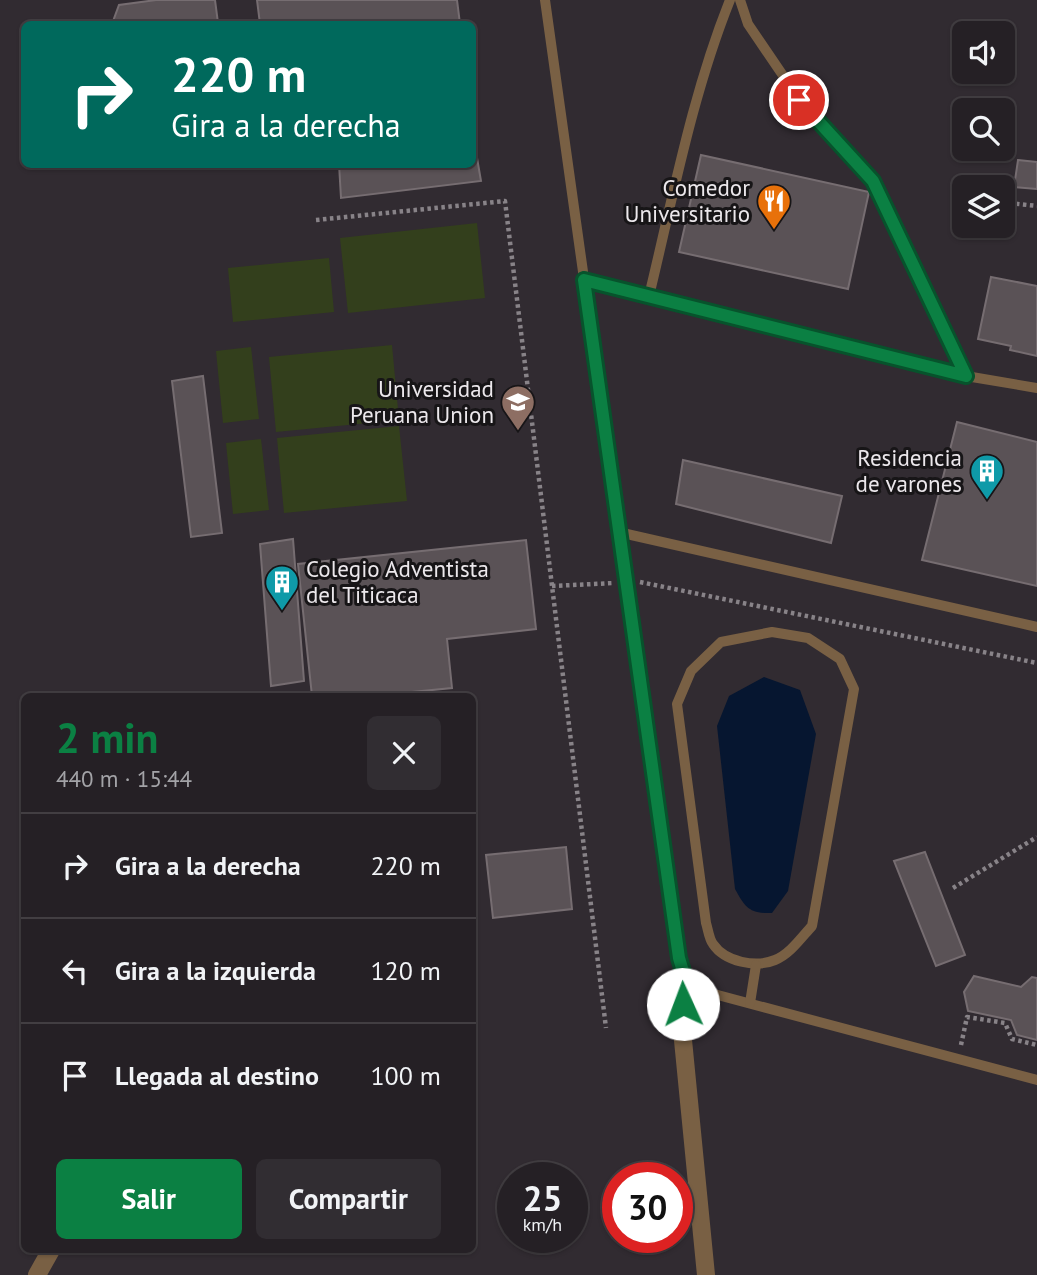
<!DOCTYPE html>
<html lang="es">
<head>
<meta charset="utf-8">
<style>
	:root { --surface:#252025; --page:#312d32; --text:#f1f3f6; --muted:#a3a3a7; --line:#423e42; --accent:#0b8043 }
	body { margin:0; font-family:"PT Sans",sans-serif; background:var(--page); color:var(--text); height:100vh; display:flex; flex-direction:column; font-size:26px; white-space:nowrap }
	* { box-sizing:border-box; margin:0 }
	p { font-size:23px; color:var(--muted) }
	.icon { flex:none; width:38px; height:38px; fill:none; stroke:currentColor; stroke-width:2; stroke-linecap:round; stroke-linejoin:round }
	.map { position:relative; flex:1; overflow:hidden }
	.details { position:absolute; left:21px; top:693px; width:455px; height:560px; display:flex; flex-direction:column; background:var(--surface); border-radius:10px; box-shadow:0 2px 5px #0004,0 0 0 2px var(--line) }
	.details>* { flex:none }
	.guide { position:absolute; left:21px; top:21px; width:455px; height:147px; border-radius:10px; box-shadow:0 2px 5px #0004,0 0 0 2px var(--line); background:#00695c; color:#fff; overflow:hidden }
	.controls { position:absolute; left:952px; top:21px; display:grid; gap:14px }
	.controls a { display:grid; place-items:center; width:63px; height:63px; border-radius:10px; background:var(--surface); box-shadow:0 2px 5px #0004,0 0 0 2px var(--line); font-size:35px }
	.speed { position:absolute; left:497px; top:1162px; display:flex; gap:14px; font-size:35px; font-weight:700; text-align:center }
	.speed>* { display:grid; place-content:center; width:91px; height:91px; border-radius:50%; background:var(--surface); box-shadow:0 2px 5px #0004,0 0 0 2px var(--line); line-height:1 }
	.speed small { font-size:18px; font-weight:400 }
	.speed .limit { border:10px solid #d22; background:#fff; color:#111 }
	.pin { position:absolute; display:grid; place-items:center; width:60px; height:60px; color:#fff; margin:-30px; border:4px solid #fff; border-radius:50%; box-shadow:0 2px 7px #0007 }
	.me { position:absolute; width:77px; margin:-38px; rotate:358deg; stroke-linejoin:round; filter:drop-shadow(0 0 5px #0008) }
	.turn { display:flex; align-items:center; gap:24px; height:147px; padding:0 35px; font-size:32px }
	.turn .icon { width:91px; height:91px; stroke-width:2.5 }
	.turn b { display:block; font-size:49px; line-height:60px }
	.round { display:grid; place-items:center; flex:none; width:74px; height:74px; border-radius:10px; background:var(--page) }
	.overview { display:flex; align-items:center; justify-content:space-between; height:119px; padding:0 35px }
	h1 { font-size:42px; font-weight:600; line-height:52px; color:var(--accent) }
	.primary-button { display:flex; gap:14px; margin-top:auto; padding:14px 35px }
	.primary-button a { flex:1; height:80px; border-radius:10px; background:var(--accent); color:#fff; font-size:28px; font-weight:600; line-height:80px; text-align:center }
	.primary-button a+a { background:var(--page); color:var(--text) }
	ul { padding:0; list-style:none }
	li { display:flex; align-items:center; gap:21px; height:105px; padding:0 35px; border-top:2px solid var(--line) }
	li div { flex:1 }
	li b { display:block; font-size:26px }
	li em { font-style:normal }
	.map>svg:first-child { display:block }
	.green { fill:#333f1c }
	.water { fill:#061630 }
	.building { fill:#5a5256; stroke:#766d71; stroke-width:2 }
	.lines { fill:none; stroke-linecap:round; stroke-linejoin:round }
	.path { stroke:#888388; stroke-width:4.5; stroke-dasharray:3.5 3.5; stroke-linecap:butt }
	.service { stroke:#796044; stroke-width:10 }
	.minor { stroke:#796044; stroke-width:18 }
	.route-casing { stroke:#07532c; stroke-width:18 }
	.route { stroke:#0b8043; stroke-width:12 }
	.labels { text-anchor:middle; stroke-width:6; stroke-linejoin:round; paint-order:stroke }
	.poi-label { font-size:23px; fill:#ece8ec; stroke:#171517; text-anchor:end }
</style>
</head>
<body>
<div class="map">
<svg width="1037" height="1275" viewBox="0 0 1037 1275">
	<rect width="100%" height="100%" fill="#312b31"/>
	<g class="green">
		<path d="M477 223 485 298 348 313 340 238Z"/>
		<path d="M329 258 334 312 233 322 228 268Z"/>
		<path d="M392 345 399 420 276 432 269 357Z"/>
		<path d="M251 347 259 419 223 423 216 351Z"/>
		<path d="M399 426 407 501 284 513 277 438Z"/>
		<path d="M261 439 269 510 233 514 226 443Z"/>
	</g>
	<path class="water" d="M764 677 800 690 816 734 788 891 772 913C749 914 745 907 735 889L717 726 729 696Z"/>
	<g class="building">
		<path d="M156 0H215L218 23 224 24H112L119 5Z"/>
		<path d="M257 0H457L460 24H260Z"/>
		<path d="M472 152H476L481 181 341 198 339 164H472Z"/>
		<path d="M701 155 869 192 848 289 679 252Z"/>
		<path d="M1018 160 1037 162V189L1014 187Z"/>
		<path d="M991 277 1037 286V356L1010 350 1011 346 978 339Z"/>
		<path d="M203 376 222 533 191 537 172 381Z"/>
		<path d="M957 422 1037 442V586L922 560Z"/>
		<path d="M683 460 842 496 831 543 676 504Z"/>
		<path d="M293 539 304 681 271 686 260 544Z"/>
		<path d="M526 540 536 629 447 639 452 688 371 696H312L298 564Z"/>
		<path d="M566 847 572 909 493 918 486 855Z"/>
		<path d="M925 852 965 955 936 966 894 861Z"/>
		<path d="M974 976 1021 987 1032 977 1037 978V1040L1017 1035 1011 1020 968 1011 964 992Z"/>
	</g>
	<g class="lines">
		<g class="path">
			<path d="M1009 203 1037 206"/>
			<path d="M316 220 505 201 606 1028"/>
			<path d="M640 582 1037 663"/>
			<path d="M552 586 614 583"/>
			<path d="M953 888 1037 837"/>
			<path d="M961 1045 967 1017 1005 1023 1012 1039 1037 1045"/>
		</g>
		<g class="service">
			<path d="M545 0 679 958 685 978 714 994 1037 1080"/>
			<path d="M740 0 748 24 799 99 873 181 966 376"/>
			<path d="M584 280 966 376 1037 388"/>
			<path d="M649 296C673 197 692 95 730 0"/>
			<path d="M618 532 1037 627"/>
			<path d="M772 632 808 638 840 659 854 689 812 926C801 938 790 954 775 960 756 968 725 962 713 944 709 939 708 929 706 923L677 704 691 671 721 642Z"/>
			<path d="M750 1003 756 965"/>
		</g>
		<g class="minor">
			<path d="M685 978 682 1030 706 1275"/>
			<path d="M37 1275 51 1250"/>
		</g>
	</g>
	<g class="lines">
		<g class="route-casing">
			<path id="route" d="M683 1004 685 978 679 958 584 280 966 376 873 181 799 100"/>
		</g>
		<use href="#route" class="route"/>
	</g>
	<defs>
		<g id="restaurant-pin" transform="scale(1.75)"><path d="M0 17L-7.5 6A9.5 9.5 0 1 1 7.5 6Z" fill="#e8710a" stroke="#171517"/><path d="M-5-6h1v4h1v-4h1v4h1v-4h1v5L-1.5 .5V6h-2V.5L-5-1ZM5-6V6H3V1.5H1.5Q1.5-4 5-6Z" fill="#fff"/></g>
		<g id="university-pin" transform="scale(1.75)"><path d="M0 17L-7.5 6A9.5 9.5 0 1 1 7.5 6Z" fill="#8d6e63" stroke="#171517"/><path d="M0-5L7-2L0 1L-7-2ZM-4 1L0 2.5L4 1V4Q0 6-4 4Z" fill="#fff"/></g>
		<g id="building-pin" transform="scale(1.75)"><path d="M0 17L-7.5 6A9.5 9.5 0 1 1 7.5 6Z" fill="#0f9aa8" stroke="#171517"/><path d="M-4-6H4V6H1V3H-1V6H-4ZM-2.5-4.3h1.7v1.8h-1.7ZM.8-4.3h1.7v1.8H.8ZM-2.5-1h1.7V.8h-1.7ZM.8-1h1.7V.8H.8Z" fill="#fff"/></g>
	</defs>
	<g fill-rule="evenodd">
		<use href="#restaurant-pin" x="774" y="201"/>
		<use href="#university-pin" x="518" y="402"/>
		<use href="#building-pin" x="987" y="471"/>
		<use href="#building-pin" x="282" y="582"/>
	</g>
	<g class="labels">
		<g class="poi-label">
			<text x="750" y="196">Comedor<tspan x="750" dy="26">Universitario</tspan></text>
			<text x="494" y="397">Universidad<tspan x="494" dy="26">Peruana Union</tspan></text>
			<text x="962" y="466">Residencia<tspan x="962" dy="26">de varones</tspan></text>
			<text x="306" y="577" text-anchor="start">Colegio Adventista<tspan x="306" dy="26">del Titicaca</tspan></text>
		</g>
	</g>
</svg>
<div class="controls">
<a><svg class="icon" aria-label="sound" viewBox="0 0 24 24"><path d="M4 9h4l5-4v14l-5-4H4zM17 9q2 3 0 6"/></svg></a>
<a><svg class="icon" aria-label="search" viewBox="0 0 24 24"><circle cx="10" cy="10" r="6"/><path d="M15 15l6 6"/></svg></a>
<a><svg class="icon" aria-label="layers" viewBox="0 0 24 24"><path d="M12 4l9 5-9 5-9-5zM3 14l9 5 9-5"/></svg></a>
</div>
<div class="speed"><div>25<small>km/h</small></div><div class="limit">30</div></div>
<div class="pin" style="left:799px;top:100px;background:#d93025"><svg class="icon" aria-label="arrive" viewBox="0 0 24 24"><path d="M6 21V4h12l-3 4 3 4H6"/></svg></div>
<svg class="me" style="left:683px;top:1004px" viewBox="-20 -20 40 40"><circle r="19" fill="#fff"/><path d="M0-13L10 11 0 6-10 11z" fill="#0b8043"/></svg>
<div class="guide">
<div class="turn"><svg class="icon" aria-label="right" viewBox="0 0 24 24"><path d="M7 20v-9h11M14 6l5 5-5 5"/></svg><div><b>220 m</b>Gira a la derecha</div></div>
</div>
<section class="details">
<div class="overview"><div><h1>2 min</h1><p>440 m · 15:44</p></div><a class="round"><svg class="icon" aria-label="close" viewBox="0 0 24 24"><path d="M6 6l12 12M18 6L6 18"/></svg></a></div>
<ul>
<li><svg class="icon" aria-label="right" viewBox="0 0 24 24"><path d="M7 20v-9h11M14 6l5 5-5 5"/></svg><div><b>Gira a la derecha</b></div><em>220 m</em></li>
<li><svg class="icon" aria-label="left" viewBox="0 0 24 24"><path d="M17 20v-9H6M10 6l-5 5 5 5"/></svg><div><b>Gira a la izquierda</b></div><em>120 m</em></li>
<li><svg class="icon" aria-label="arrive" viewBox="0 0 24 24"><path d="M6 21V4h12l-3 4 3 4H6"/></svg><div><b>Llegada al destino</b></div><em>100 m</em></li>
</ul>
<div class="primary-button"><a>Salir</a><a>Compartir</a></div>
</section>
</div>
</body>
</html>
